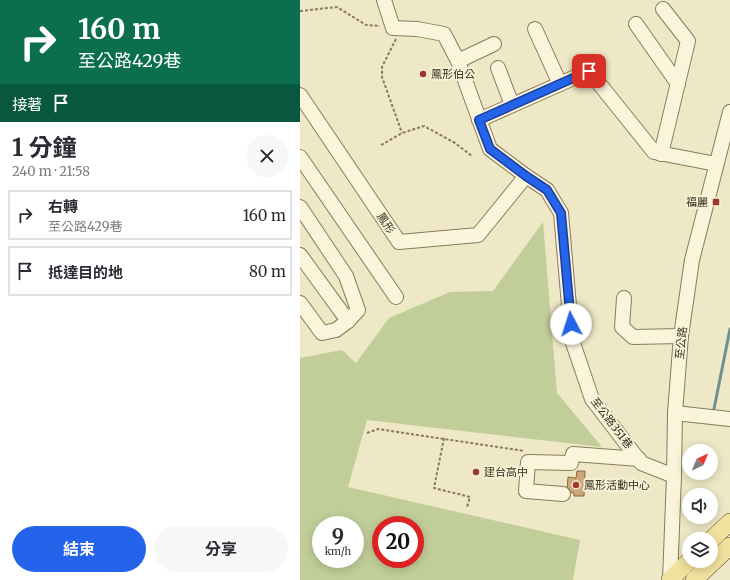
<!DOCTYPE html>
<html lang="zh-TW">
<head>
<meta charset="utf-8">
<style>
	:root { --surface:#fff; --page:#f7f7f7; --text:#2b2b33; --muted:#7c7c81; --line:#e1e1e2; --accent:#2563eb }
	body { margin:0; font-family:Merriweather,"Noto Sans TC",serif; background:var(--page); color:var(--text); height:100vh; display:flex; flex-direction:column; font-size:15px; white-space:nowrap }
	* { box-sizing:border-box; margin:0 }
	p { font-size:13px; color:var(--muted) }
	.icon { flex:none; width:22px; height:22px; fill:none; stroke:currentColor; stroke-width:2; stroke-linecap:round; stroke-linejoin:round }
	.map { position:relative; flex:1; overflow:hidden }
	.details { display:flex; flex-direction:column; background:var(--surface); width:300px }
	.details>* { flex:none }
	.hud { background:#0b6e4f; color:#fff; overflow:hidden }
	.needle { width:26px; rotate:44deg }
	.fabs { position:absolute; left:382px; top:444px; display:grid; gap:8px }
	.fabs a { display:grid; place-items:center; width:36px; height:36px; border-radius:50%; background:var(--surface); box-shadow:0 2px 10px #0003; font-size:20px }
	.speed { position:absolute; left:12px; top:516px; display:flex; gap:8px; font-size:20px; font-weight:700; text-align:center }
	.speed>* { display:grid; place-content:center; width:52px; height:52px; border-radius:50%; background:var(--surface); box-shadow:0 2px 10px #0003; line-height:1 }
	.speed small { font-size:10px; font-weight:400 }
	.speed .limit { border:6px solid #d22; background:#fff; color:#111 }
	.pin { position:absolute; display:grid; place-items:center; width:34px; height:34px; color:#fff; margin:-17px; border-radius:8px; box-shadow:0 2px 6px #0006 }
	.me { position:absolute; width:44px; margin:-22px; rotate:355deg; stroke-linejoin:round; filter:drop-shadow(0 0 3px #0008) }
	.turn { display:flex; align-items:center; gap:14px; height:84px; padding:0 12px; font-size:18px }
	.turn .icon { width:52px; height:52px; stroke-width:2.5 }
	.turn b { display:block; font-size:28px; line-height:34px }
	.then { display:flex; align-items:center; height:38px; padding:0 12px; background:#0003; gap:8px; font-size:15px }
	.round { display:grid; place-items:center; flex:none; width:42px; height:42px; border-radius:21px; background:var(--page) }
	.summary { display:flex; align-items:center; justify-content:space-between; height:68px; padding:0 12px }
	h1 { font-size:24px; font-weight:700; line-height:30px }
	.cta { display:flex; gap:8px; margin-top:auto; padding:8px 12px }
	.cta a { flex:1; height:46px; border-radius:24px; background:var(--accent); color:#fff; font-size:16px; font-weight:700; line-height:46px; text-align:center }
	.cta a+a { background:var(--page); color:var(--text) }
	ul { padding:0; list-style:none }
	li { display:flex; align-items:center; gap:12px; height:50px; margin:0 8px 6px; padding:0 4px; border:2px solid var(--line); border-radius:0px }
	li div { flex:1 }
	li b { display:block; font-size:15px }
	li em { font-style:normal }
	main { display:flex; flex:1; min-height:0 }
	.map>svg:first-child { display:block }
	.green { fill:#c1ce9a; fill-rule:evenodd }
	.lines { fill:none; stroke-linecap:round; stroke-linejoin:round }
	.stream { stroke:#6e918d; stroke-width:3 }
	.building { fill:#cda87c; stroke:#8a6741 }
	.minor-casing { stroke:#8b7a5c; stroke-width:16 }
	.major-casing { stroke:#594830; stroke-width:18 }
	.path { stroke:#8b7a5c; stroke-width:2; stroke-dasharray:3 2; stroke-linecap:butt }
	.minor { stroke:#f9f4da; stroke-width:14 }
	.major { stroke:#f2e29f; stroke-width:17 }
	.route-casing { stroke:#184099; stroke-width:10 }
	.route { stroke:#2563eb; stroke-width:7 }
	.poi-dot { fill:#9b372b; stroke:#f6f1d6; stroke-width:1.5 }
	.labels { text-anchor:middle; stroke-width:4; stroke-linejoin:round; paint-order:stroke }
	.poi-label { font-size:11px; fill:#3b301f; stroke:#f6f1d6; text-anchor:start }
	.street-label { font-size:11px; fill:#3b301f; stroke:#f6f1d6 }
</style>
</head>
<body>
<main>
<section class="details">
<div class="hud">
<div class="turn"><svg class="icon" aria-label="right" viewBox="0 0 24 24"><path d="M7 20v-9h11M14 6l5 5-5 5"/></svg><div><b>160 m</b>至公路429巷</div></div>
<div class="then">接著<svg class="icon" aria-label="arrive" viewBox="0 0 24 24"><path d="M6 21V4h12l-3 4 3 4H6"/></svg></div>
</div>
<div class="summary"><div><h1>1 分鐘</h1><p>240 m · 21:58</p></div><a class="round"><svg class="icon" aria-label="close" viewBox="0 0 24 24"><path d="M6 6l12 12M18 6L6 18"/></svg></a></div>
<ul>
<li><svg class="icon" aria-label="right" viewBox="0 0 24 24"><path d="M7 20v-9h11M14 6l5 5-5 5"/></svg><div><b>右轉</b><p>至公路429巷</p></div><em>160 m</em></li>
<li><svg class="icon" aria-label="arrive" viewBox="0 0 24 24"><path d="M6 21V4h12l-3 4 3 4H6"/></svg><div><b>抵達目的地</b></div><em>80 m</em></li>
</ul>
<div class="cta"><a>結束</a><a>分享</a></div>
</section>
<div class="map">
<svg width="430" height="580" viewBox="0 0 430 580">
	<rect width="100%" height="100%" fill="#efe8c6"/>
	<path class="green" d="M243 222 257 393 302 447 67 420 48 487 280 540 273 580H0V358L42 350 56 363 89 318 150 292 193 291ZM21 525H55V559H21ZM81 525H115V559H81Z"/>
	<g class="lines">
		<path class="stream" d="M414 409 430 329"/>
	</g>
	<path class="building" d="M277 471H285L284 496H274V493L267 492 268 477 276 478Z"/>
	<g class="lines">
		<g class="minor-casing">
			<g id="minor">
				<path d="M84 0 93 28 117 29 144 34 158 61 190 149 226 176 247 190 261 213 272 340 292 399 341 463 374 476"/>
				<path d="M336 24 378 84"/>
				<path d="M235 29 260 84"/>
				<path d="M158 61 194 44"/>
				<path d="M198 68 212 105"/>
				<path d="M0 95 99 242 178 235 226 176"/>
				<path d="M179 120 289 71 354 152 416 164"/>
				<path d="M361 154 388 41 363 9"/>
				<path d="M0 157 96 297"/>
				<path d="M0 207 46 276 58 310 48 321 36 330 22 333 0 303"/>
				<path d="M0 255 48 321"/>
				<path d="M324 298 322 327 333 337 381 336"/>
				<path d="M375 413 430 419"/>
				<path d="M263 494 226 491 228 462 271 463 273 454 339 459"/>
				<path d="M370 580 374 476 375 413 381 336 392 260 430 112"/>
			</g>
		</g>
		<g class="major-casing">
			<g id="major">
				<path d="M411 540 430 522"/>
				<path d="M370 580 389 561"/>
				<path d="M394 580 430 546"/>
			</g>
		</g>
		<g class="path">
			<path d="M0 11 37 7 66 25 80 26"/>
			<path d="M96 39 82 67V77L102 133"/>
			<path d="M81 145 102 133 124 126 155 143 172 156"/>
			<path d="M67 433 78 429 224 451"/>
			<path d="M144 438 134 488 170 497 167 507"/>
		</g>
		<use href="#minor" class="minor"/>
		<use href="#major" class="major"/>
	</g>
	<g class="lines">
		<g class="route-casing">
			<path id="route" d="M271 324 261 213 247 190 226 176 190 149 179 120 289 71"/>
		</g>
		<use href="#route" class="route"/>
	</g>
	<g class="poi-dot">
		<circle cx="123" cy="74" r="4"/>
		<rect x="412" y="198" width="8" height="8" rx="2"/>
		<circle cx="176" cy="472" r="4"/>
		<circle cx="276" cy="485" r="4"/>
	</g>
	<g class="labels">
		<g class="poi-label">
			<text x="131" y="78">鳳形伯公</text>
			<text x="408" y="206" text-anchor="end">福麗</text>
			<text x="184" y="476">建台高中</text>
			<text x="284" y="489">鳳形活動中心</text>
		</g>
		<g class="street-label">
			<text transform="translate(86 223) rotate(56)" y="4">鳳形</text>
			<text transform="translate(381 343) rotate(-84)" y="4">至公路</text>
			<text transform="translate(312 423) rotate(53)" y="4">至公路351巷</text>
		</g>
	</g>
</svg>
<div class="fabs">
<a><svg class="needle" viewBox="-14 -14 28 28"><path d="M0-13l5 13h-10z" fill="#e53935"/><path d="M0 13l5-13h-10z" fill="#7c7c81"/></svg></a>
<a><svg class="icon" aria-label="sound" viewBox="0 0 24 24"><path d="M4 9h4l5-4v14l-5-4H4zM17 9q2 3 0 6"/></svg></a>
<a><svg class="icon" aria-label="layers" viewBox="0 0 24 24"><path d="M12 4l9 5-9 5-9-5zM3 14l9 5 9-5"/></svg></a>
</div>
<div class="speed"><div>9<small>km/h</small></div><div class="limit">20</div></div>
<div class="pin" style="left:289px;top:71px;background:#d93025"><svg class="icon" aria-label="arrive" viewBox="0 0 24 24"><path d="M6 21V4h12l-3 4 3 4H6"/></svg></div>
<svg class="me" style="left:271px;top:324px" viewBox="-20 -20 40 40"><circle r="19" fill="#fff"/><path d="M0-13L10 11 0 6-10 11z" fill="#2563eb"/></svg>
</div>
</main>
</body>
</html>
